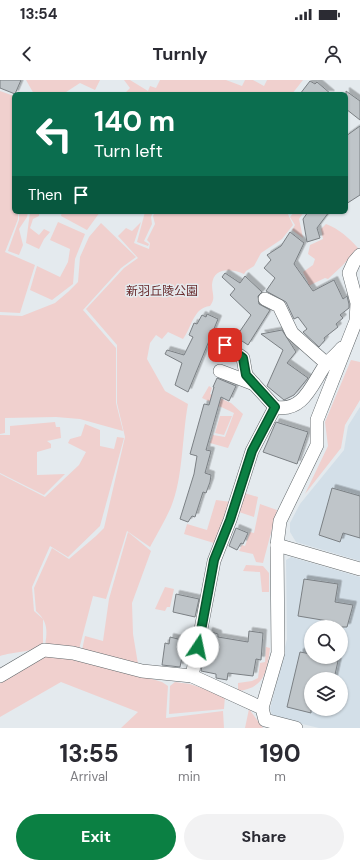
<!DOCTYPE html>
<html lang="en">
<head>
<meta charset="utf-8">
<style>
	:root { --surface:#fff; --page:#f2f2f3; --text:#2b2b33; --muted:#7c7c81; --accent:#0b8043 }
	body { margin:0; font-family:"DM Sans","Noto Sans JP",sans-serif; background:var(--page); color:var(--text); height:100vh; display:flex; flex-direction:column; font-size:15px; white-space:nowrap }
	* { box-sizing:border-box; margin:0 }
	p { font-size:13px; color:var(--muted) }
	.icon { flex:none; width:22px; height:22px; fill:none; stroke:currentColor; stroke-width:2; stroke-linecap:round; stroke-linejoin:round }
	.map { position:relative; height:648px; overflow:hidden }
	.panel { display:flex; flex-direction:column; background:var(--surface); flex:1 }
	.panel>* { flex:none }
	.top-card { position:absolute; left:12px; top:12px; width:336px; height:122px; border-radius:6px; box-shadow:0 1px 3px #0004; background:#0b6e4f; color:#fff; overflow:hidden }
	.controls { position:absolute; left:304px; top:540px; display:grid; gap:8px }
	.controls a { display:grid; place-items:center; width:44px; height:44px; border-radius:50%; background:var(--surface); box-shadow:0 1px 3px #0004; font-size:20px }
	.pin { position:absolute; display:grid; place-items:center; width:34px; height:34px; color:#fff; margin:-17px; border-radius:8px; box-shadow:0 2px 6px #0006 }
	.me { position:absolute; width:44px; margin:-22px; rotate:11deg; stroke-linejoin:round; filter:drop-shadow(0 0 3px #0008) }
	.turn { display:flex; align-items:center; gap:14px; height:84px; padding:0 16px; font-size:18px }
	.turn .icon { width:52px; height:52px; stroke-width:2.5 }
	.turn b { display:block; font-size:28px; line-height:34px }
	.then { display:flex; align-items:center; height:38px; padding:0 16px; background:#0003; gap:8px; font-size:15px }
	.eta { display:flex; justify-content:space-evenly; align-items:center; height:68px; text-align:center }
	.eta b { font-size:24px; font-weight:700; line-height:28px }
	.action { display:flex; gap:8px; margin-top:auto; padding:8px 16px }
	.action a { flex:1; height:46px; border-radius:24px; background:var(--accent); color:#fff; font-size:16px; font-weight:700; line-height:46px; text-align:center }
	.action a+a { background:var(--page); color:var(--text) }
	.status { display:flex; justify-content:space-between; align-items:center; height:28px; padding:0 20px; background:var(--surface); direction:ltr }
	.status svg { height:11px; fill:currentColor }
	header { display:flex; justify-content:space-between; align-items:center; height:52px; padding:0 16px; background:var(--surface); font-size:18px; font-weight:700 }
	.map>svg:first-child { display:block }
	.built { fill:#d3dfe8; fill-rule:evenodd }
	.green { fill:#f0d0ce }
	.building { fill:#bfc5c9; stroke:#7b8084; filter:url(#shadow) }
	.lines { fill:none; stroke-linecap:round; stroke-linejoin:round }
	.minor-casing { stroke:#61676a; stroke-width:14 }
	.minor { stroke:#fff; stroke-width:13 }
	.route-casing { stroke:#07532c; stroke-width:10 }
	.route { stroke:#0b8043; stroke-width:7 }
	.labels { text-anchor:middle; stroke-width:3; stroke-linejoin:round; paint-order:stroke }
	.park-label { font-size:12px; fill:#682a2c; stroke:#e4eaee }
</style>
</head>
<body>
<div class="status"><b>13:54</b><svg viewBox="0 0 49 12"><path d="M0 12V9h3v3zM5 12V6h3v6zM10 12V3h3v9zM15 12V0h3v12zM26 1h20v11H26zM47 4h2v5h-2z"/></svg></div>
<header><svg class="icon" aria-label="back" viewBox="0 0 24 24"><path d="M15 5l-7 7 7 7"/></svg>Turnly<svg class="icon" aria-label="person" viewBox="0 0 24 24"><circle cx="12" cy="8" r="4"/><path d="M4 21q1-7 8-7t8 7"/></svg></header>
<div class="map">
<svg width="360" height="648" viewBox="0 0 360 648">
	<defs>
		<filter id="shadow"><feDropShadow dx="3.5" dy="-3.5" stdDeviation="0" flood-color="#0004"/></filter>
	</defs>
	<rect width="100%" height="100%" fill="#e4eaee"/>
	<g class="built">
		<path d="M360 327V481L296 462 290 452V443L300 424 344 370 348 346Z"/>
		<path d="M291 477 360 497V648H319L273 637 270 629 287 559 286 480ZM311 547H341V577H311ZM311 599H341V629H311Z"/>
	</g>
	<g class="green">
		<path d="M26 0H100L95 10 80 3 63 14H34Z"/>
		<path d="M124 0H130L148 11 150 6 156 8 160 0H226L242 6 245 0H253L264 6 267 0H303L292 14H124L130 8Z"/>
		<path d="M0 11 14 16V132H18V139L5 172 35 185 20 233 0 232Z"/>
		<path d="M19 132H28L27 137 19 149 23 165 19 175 8 171 19 140Z"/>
		<path d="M30 132H39V136L33 139 30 148 39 155 44 149 50 152 44 159 39 169 26 163Z"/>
		<path d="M62 132H100L87 150 61 136Z"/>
		<path d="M145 132H153L151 137 152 144 144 161 149 164 148 166 137 162Z"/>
		<path d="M155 132H287L293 145 282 159 261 173 254 186 246 191 244 194C233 189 213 186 212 205 212 214 216 218 210 226 193 228 192 247 183 259L168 252 162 259 156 255 150 263 147 279 165 311 188 324C182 356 183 399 171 427 165 441 157 454 150 467L127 451 106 519 93 516 77 577 162 602 168 606 166 638 223 631 224 648H121L138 632 61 602 0 637V599L44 574C46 556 51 544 36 531L34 508 52 468 69 479 96 456 104 448 125 357 117 323V265L86 229 124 188 138 178 118 156 126 148 132 151 141 142 134 163 149 169 150 163 147 160 155 144 153 136Z"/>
		<path d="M294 132H304L299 139 303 158 292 150 295 145 290 137Z"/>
		<path d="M58 142 85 154 75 179 73 204 52 220 30 210 37 186 60 197 68 182 70 169 50 160Z"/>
		<path d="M101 143 136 177 121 188 83 230 116 268V323L123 351 80 339 56 337 5 338V353L0 354V235L22 236 55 223 68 212 78 202 80 177 89 157Z"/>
		<path d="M326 144C339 149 348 157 358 168L343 185 328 199 325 198 298 211 308 202 303 192 313 185 315 179 308 174 310 165 323 159 321 149Z"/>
		<path d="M351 280 360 282V320L345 345 341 368 305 414 328 366 325 342Z"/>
		<path d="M209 306 212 308 210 314 231 323 243 334 228 368 210 363 213 355 225 357 234 333 202 318Z"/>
		<path d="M220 336H232L224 355 215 353Z"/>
		<path d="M55 342 56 347H60L61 358 47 361 51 364V368L37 372V395L65 394 44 415 0 393V355H10V346Z"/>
		<path d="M85 344 100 350V366L114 369 117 357 124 358 100 446 68 477 50 466 32 507 34 531 43 539V564C36 572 11 572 0 576V394L45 417 79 385 86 372 68 363 70 359 81 356Z"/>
		<path d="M244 413 258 417 254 437 239 432Z"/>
		<path d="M216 420 231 422 225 440 214 463 184 454 187 444 207 450Z"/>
		<path d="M260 424 277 430 263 483 256 482 253 474 239 471 242 465 245 466 250 452 254 453Z"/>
		<path d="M128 452 151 471 132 523 133 554 138 584 82 570 85 556 103 561 109 519Z"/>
		<path d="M246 485 263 486 269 493V512H262L260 492 243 491Z"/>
		<path d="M165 507 174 509 170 527H167L165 531 155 529Z"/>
		<path d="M266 567 270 568C267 591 265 608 238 611V603L252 601 258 598 260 583 265 582Z"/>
		<path d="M175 602 190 604 225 616 224 629 169 634 170 606Z"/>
		<path d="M249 629 263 648H245Z"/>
	</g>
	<g class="building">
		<path d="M0 0H21L15 14 0 8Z"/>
		<path d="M310 1 315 4 317 2 331 14H300Z"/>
		<path d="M346 11 360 21V40L346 29Z"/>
		<path d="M360 46V115L346 124V56Z"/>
		<path d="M308 132H329L317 148 320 158 307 162 303 139Z"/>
		<path d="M290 152 304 163 294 184 313 211 334 200 343 219 347 216 349 224V228L340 235 343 238 336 244 338 247 324 258 325 260 319 267 303 252 307 249 298 237 294 239 286 222 266 211 275 198 264 188 271 180 267 175 281 166Z"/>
		<path d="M225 193 240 203 245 196 262 212 258 216 259 224 270 230 248 265 236 257 251 235 230 215 235 209 222 197Z"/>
		<path d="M207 234 218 239 188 312 175 305 182 283 165 274 167 270 184 275 193 257 189 255 194 243 197 244 202 235 206 237Z"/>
		<path d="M282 250 296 272 287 283 308 298 294 315 284 320 267 306 283 270 261 254Z"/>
		<path d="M217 298 236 306 229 321 221 317 206 370 211 371 205 393 211 395 210 402 206 413 203 412 195 437 192 436 188 442 180 439 194 394 197 376 190 374 204 324 209 325 214 307H213Z"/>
		<path d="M276 342 308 352 297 384 263 372Z"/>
		<path d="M332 408 360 416V458L343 453 340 462 319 455Z"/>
		<path d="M236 448 248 453 243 464 241 463 237 470 229 466Z"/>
		<path d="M304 499 338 504 335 522 353 525 347 547H333L334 542 298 536Z"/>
		<path d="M176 514 199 519 195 537 173 532Z"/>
		<path d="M209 551 218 554V557L248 562 249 551 263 553 261 580 256 579 253 596 228 593 227 600 216 598V594L201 591Z"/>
		<path d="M170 557 190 562 188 573 183 572 180 587 162 585 165 563 169 564Z"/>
		<path d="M300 572 311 574V577H322L338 581 334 599H311V633L287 627Z"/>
	</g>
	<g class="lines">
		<g class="minor-casing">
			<g id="minor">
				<path d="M265 219 279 226 292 253 327 284"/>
				<path d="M225 265 243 278 246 295 275 327"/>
				<path d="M220 291 254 304"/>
				<path d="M277 465 360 489"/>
				<path d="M0 596 44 570 73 573 142 591 192 596 262 628 265 640 296 648"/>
				<path d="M192 596 214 481 230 440 252 371 275 327C304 333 312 303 326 284 331 279 337 274 342 268"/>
				<path d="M262 628 278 573 277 465 280 441 317 365V340L356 241 357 223 349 193 354 182 360 175"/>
			</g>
		</g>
		<use href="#minor" class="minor"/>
	</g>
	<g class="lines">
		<g class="route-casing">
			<path id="route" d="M198 567 214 480 230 440 252 371 275 327 246 295 243 278 225 265"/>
		</g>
		<use href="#route" class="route"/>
	</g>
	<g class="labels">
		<g class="park-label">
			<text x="162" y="215">新羽丘陵公園</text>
		</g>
	</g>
</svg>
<div class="controls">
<a><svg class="icon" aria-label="search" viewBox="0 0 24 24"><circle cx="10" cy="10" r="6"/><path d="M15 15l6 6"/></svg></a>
<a><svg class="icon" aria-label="layers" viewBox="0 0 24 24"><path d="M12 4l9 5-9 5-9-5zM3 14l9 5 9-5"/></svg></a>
</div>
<div class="pin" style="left:225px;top:265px;background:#d93025"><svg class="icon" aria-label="arrive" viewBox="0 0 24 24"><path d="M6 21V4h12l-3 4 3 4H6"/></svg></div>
<svg class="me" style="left:198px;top:567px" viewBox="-20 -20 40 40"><circle r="19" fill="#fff"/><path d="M0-13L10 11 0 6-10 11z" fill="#0b8043"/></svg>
<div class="top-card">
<div class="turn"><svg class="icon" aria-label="left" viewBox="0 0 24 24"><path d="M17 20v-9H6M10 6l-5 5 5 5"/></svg><div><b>140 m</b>Turn left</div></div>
<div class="then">Then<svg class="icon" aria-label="arrive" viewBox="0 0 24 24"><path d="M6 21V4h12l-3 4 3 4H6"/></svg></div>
</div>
</div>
<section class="panel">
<div class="eta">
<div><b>13:55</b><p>Arrival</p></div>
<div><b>1</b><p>min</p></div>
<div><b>190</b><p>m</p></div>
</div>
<div class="action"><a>Exit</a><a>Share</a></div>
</section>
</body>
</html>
